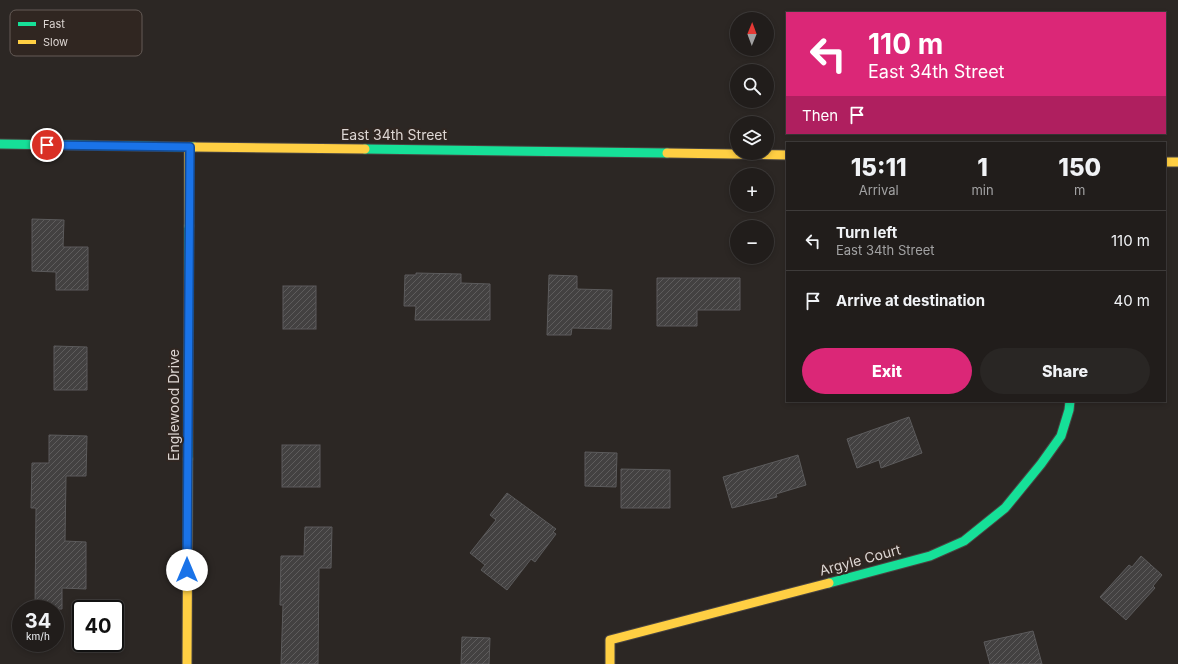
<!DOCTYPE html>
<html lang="en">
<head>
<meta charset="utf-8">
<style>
	:root { --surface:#211d1b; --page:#292624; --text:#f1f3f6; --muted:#a2a2a3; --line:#3e3b3a; --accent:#db2777 }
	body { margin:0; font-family:Inter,sans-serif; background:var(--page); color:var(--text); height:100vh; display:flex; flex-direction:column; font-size:15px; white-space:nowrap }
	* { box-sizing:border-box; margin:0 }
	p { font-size:13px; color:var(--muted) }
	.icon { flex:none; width:22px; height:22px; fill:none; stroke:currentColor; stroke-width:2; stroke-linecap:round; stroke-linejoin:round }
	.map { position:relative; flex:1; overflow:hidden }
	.details { position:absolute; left:786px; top:142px; width:380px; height:260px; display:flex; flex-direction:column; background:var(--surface); border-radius:0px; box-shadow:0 2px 6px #0003,0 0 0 1px var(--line) }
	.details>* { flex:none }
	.banner { position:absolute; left:786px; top:12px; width:380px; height:122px; border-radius:0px; box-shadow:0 2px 6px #0003,0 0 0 1px var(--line); background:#db2777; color:#fff; overflow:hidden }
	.needle { width:26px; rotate:1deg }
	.buttons { position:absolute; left:730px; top:12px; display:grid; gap:8px }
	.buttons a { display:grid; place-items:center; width:44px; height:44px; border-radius:50%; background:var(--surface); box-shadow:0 2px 6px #0003,0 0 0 1px var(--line); font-size:20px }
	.speed { position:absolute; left:12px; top:600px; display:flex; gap:8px; font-size:20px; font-weight:700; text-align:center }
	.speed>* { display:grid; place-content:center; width:52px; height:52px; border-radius:50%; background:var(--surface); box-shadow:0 2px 6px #0003,0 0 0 1px var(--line); line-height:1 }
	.speed small { font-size:10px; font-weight:400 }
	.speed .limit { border:2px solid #111; border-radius:6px; background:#fff; color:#111 }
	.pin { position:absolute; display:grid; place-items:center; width:34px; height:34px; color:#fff; margin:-17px; border:2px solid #fff; border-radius:50%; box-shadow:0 1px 4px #0007 }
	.me { position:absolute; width:44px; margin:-22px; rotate:0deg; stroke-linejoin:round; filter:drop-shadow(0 0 3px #0008) }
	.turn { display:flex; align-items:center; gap:14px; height:84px; padding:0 16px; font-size:18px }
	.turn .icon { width:52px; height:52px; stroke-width:2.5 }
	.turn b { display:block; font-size:28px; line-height:34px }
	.then { display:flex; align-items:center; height:38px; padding:0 16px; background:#0003; gap:8px; font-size:15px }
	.eta { display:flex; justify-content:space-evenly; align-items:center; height:68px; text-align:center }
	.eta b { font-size:24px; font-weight:800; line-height:28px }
	.button { display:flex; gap:8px; margin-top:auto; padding:8px 16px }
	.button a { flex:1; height:46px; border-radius:24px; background:var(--accent); color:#fff; font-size:16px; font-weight:800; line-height:46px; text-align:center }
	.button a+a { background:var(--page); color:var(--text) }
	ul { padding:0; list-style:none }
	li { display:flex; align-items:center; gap:12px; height:60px; padding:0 16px; border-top:1px solid var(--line) }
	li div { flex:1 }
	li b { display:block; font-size:15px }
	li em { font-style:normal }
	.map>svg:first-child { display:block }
	.building { fill:url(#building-hatch); stroke:#5c5b5c }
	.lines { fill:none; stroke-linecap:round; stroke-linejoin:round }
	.fast-casing { stroke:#494441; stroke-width:11 }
	.slow-casing { stroke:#494441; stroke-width:11 }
	.fast { stroke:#16e098; stroke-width:9 }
	.slow { stroke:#ffcf43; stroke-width:9 }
	.route-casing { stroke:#114b97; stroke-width:10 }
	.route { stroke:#1a73e8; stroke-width:7 }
	.labels { text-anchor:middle; stroke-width:4; stroke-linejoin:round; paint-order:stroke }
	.street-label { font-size:14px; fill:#ddd6d3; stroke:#302621 }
	.key { fill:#302621; stroke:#645b56; stroke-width:1 }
	.key-label { font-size:11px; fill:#ddd6d3 }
</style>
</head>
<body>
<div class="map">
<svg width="1178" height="664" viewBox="0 0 1178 664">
	<defs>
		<pattern id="building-hatch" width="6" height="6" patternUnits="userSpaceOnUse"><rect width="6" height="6" fill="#434141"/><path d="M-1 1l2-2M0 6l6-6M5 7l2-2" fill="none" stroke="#5e5c5c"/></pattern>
	</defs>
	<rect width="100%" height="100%" fill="#2c2724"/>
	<g class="building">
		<path d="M32 219 64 220 63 247H88V290H56V272L32 271Z"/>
		<path d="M416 273 461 274V283L490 284V320H415L416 306H404L405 275H416Z"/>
		<path d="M549 275 577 276V289L612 290 611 329 572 328 571 335H547Z"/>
		<path d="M657 278H740V310H697V326H657Z"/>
		<rect x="283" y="286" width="33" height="43"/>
		<path d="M54 346 87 347V390H54Z"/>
		<path d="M909 417 922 453 881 468 879 460 857 468 847 439Z"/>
		<path d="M49 435 87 436 86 476H66L65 541 86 542V589L62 588V609H35L36 508H31L32 463H49Z"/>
		<rect x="282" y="445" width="38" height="42"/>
		<path d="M585 452 617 453 616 487 585 486Z"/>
		<path d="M798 455 806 485 776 494 777 497 732 508 723 477Z"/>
		<path d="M621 469 670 470V508H621Z"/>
		<path d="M507 493 556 529 553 532 556 534 535 562 531 559 507 590 481 570 485 565 470 553 496 520 490 515Z"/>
		<path d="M305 527H332L331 568H319L318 664H281L283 605H280L281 556H304Z"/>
		<path d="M1141 556 1162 575 1153 586 1155 588 1126 620 1100 597 1129 565 1132 567Z"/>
		<path d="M1033 631 1042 664H990L984 642Z"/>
		<path d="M462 637 490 638 489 664H461Z"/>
	</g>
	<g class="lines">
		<g class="fast-casing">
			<g id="fast">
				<path d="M0 144 194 147"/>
				<path d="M365 149 667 153"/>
				<path d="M188 459 189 226"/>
				<path d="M829 583 930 556 964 541 1005 508 1041 464 1061 436 1069 410 1070 401"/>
			</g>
		</g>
		<g class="slow-casing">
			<g id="slow">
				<path d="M194 147 365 149"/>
				<path d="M667 153 787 155"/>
				<path d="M1165 162H1178"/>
				<path d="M189 226V147"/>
				<path d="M187 664 188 459"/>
				<path d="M610 664V640L829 583"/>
			</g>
		</g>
		<use href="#fast" class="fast"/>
		<use href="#slow" class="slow"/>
	</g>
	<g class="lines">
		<g class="route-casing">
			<path id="route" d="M47 145 190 147 187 570"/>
		</g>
		<use href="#route" class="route"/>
	</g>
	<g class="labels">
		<g class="street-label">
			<text x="394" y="140">East 34th Street</text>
			<text transform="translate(174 405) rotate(-90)" y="5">Englewood Drive</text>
			<text transform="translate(860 560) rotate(-15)" y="5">Argyle Court</text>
		</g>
	</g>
	<rect x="10" y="10" width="132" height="46" rx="6" class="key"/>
	<rect x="18" y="22" width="18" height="4" fill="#16e098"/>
	<rect x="18" y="40" width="18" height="4" fill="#ffcf43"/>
	<g class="key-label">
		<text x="43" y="28">Fast</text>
		<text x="43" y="46">Slow</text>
	</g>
</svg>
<div class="buttons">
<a><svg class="needle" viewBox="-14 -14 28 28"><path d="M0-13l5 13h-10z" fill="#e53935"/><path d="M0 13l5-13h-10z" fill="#a2a2a3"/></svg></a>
<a><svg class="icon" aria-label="search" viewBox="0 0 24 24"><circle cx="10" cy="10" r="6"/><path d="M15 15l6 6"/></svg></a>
<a><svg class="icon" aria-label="layers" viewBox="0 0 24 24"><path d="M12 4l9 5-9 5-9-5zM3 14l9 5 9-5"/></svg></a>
<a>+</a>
<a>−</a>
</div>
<div class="speed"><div>34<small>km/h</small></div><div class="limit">40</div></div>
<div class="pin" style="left:47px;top:145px;background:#d93025"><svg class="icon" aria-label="arrive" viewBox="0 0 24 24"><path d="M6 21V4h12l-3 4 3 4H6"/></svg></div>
<svg class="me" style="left:187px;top:570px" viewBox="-20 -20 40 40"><circle r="19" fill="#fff"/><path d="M0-13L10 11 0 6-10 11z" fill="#1a73e8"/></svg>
<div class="banner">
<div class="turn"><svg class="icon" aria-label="left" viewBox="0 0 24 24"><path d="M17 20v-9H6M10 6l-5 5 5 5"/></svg><div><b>110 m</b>East 34th Street</div></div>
<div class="then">Then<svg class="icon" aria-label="arrive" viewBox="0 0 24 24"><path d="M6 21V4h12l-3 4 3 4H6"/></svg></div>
</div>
<section class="details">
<div class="eta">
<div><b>15:11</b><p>Arrival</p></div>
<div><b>1</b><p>min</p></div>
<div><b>150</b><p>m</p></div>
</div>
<ul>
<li><svg class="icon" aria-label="left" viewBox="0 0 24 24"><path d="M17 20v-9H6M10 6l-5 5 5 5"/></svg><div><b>Turn left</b><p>East 34th Street</p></div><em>110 m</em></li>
<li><svg class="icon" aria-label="arrive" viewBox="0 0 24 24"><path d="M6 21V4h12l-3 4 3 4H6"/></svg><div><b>Arrive at destination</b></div><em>40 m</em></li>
</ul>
<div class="button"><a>Exit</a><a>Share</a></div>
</section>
</div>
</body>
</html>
